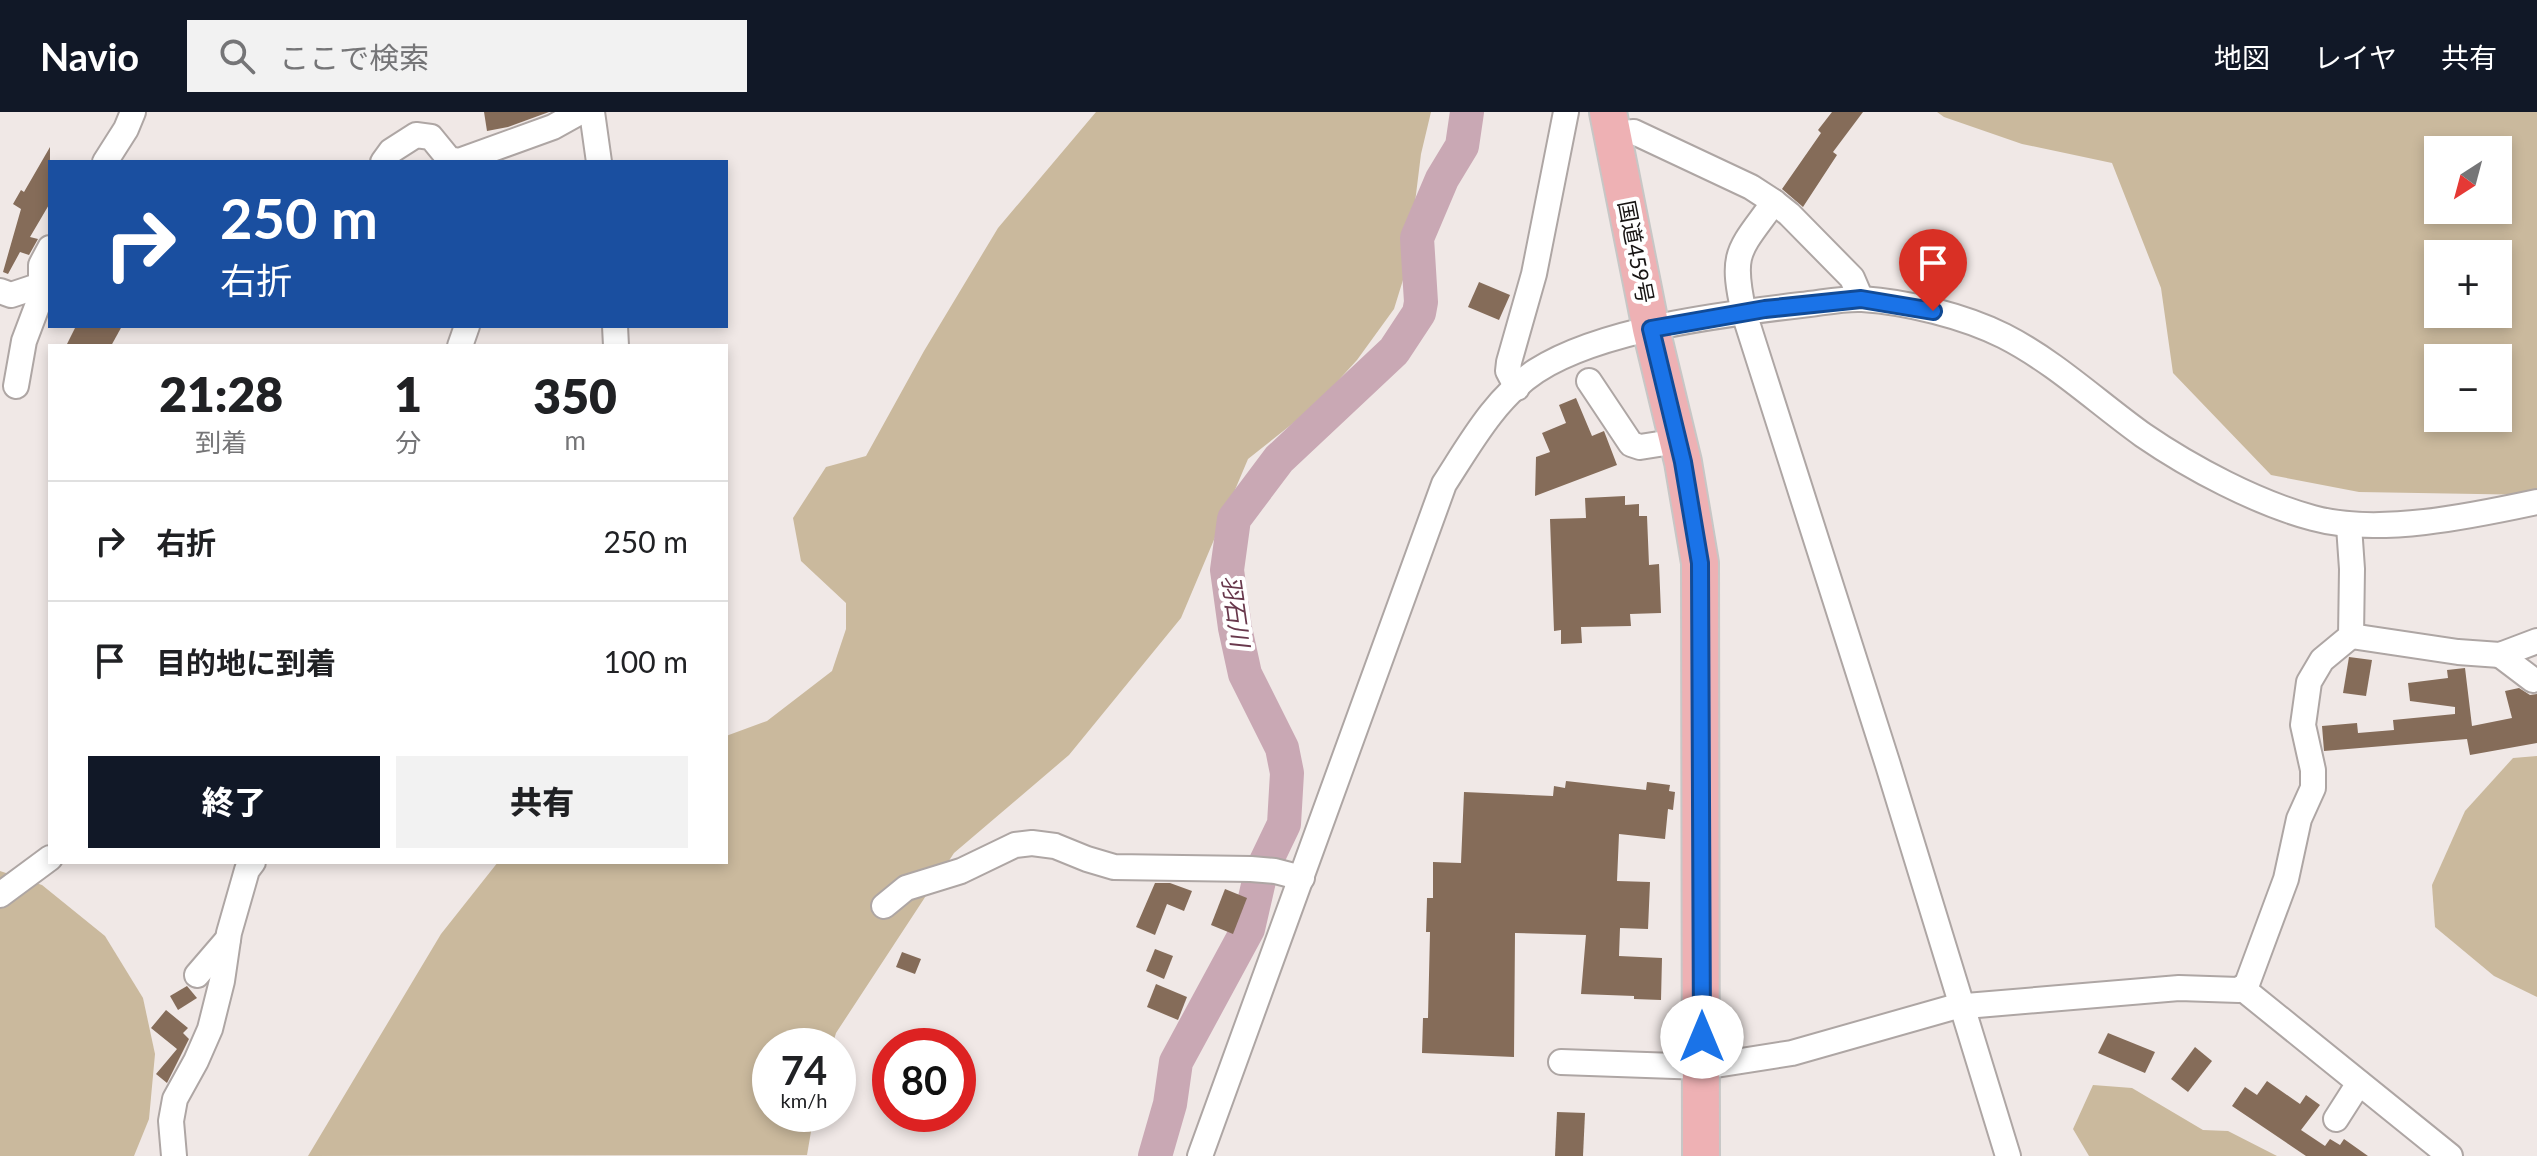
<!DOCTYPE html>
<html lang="ja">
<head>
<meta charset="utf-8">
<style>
	:root { --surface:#fff; --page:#f2f2f2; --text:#202124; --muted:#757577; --line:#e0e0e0; --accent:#111827 }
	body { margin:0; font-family:Lato,"Noto Sans JP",sans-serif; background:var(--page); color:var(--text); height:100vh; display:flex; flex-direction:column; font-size:30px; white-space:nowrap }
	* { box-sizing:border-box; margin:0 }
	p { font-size:26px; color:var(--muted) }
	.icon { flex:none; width:44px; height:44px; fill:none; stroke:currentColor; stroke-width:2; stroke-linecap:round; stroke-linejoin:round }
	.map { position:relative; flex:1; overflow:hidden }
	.sheet { position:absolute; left:48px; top:232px; width:680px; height:520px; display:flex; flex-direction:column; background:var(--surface); border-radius:0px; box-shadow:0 4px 12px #0003 }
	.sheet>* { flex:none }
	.banner { position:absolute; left:48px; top:48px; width:680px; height:168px; border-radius:0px; box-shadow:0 4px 12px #0003; background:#1a4fa0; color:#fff; overflow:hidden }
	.needle { width:52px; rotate:216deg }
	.fabs { position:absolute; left:2424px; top:24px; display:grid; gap:16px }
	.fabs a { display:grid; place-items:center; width:88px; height:88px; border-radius:0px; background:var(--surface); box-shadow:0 4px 12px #0003; font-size:40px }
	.speed { position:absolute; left:752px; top:916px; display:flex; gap:16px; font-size:40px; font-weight:700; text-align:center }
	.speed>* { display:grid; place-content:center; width:104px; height:104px; border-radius:50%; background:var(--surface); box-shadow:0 4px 12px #0003; line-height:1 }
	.speed small { font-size:20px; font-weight:400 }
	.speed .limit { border:12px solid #d22; background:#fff; color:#111 }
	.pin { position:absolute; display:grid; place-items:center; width:68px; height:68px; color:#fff; margin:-82px -34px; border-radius:50% 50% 50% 0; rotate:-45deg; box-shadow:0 0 8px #0007 }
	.pin .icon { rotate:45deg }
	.me { position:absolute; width:88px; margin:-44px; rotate:0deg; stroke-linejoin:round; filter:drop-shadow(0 0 6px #0008) }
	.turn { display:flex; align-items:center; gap:28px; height:168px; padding:0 40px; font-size:36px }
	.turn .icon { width:104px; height:104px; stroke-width:2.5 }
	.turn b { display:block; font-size:56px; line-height:68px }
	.eta { display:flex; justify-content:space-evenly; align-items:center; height:136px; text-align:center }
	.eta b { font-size:48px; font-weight:800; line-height:56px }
	.action { display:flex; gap:16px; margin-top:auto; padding:16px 40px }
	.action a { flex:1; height:92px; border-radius:0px; background:var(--accent); color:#fff; font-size:32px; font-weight:800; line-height:92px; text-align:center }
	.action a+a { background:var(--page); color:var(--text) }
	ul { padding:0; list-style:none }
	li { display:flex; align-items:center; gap:24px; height:120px; padding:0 40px; border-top:2px solid var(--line) }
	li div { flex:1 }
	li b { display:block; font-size:30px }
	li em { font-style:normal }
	header { display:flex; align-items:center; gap:48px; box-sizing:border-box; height:112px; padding:0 40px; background:var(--accent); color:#fff }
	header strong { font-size:38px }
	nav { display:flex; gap:44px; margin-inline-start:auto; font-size:28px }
	.search { width:560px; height:72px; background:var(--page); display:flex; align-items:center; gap:20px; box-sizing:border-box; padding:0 28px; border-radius:0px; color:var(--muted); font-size:30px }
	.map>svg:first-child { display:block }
	.forest { fill:#cab99d; fill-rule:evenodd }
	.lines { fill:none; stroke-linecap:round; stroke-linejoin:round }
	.river { stroke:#c9a8b4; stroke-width:34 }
	.building { fill:#856c59 }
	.minor-casing { stroke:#aea6a4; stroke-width:28 }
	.highway-casing { stroke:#c7c7c6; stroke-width:40 }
	.minor { stroke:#fff; stroke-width:24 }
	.highway { stroke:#eeb1b4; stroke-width:36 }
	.route-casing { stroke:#114b97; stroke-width:20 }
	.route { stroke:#1a73e8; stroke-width:14 }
	.labels { text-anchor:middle; stroke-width:8; stroke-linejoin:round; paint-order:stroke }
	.street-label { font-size:22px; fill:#171413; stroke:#fff }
	.water-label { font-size:24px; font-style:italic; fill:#68384c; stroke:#fff }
</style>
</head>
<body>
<header>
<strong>Navio</strong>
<div class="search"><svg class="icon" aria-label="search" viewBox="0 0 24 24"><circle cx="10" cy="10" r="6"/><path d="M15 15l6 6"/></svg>ここで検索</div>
<nav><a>地図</a><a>レイヤ</a><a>共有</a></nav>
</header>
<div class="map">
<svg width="2537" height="1044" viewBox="0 0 2537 1044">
	<rect width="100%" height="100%" fill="#f0e8e6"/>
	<g class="forest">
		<path d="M1096 0H1431L1421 42 1407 155 1394 197 1357 248 1316 293 1248 347 1181 506 1069 643 954 741 836 921 832 934H770V1002H814L807 1043 308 1044 441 822 498 750H726V624L767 609 832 559 846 517V491L801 449 793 406 826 355 866 344 924 239 998 116Z"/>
		<path d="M1937 0H2537V383L2359 380 2271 363 2173 261 2161 176 2112 51 2022 32 1944 5ZM2438 38H2498V98H2438ZM2438 142H2498V202H2438ZM2438 246H2498V306H2438Z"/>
		<path d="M2537 644V885L2494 864 2435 815 2432 773 2465 699 2513 646Z"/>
		<path d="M0 759 42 773 105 824 143 886 155 942 149 1007 134 1044H0Z"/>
		<path d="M2093 973 2132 976 2203 1018 2228 1019 2277 1044H2089L2073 1017Z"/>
	</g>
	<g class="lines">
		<path class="river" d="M1155 1044 1170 992 1176 950 1248 817 1261 760 1284 712 1287 661 1282 636 1245 562 1235 516 1227 458 1234 407 1279 347 1394 239 1419 201 1421 190 1417 126 1442 67 1462 34 1467 0"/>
	</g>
	<g class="building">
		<path d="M484 0H549L508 15 487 19Z"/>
		<path d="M1832 0H1863L1833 40 1837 43 1803 95 1782 77 1821 21 1818 18Z"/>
		<path d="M50 35V91L30 125 38 127 29 143 20 140 8 162 3 160 21 97 13 92 21 78 24 80Z"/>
		<path d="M1479 170 1510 183 1499 208 1468 195Z"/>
		<path d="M76 214H122L111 234H66Z"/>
		<path d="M1576 286 1592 324 1604 319 1617 353 1535 384 1536 345 1550 340 1542 321 1566 311 1559 293Z"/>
		<path d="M1625 384V393L1639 392V404H1647L1649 453 1659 452 1661 501 1630 502 1631 514 1581 515 1582 531 1561 532V518L1554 519 1550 407 1586 406 1585 386Z"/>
		<path d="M2349 545 2372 548 2366 584 2343 581Z"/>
		<path d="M2465 556 2472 614 2512 606 2505 579 2519 576 2530 583 2537 582V631L2470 643 2467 627 2324 639 2322 614 2357 611 2358 621 2394 618 2393 608 2455 602V595L2410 589 2408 571 2448 566 2447 558Z"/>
		<path d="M1566 669 1646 678 1647 670 1670 673 1669 679 1675 680 1673 698 1668 697 1665 727 1619 722 1617 769 1650 770 1648 817 1620 816 1619 844 1662 846 1661 888 1634 887V884L1581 882 1586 823 1515 821 1514 945 1422 941 1423 906H1428L1430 820H1426L1427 786H1433V750L1461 751 1464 680 1553 684 1554 674 1565 676Z"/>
		<path d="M1155 771H1170L1192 779 1184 799 1167 792 1155 823 1136 815Z"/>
		<path d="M1225 777 1247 786 1233 822 1211 813Z"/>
		<path d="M1155 837 1173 844 1164 867 1146 859Z"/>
		<path d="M902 840 921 847 915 862 896 855Z"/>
		<path d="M1156 872 1187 885 1178 908 1147 895Z"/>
		<path d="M187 874 197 886 178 898 170 884Z"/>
		<path d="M166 898 188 916 183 921 189 927 167 971 156 962 177 937 151 916Z"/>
		<path d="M2108 921 2155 940 2145 961 2098 941Z"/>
		<path d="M2195 935 2212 949 2188 980 2171 967Z"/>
		<path d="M2267 969 2300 992 2306 983 2320 993 2301 1018 2325 1034 2330 1027 2340 1033 2344 1027 2368 1044H2306L2232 994 2245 975 2257 983Z"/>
		<path d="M1557 1000 1585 1001 1583 1044H1555Z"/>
	</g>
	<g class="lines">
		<g class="minor-casing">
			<g id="minor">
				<path d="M592 0 599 50"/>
				<path d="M1613 22 1634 20 1751 75 1774 90 1789 102 1852 166 1861 187"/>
				<path d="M105 50 126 17 133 0"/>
				<path d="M383 50 391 39 416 23 431 25 449 47 459 49 553 15 580 0"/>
				<path d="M1774 90C1739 139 1730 139 1744 201L1888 653 2008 1044"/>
				<path d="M0 179 11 183 41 173"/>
				<path d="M615 214 616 234"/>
				<path d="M460 234 467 214"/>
				<path d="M1589 269 1631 332 1640 335 1678 329"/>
				<path d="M16 274 24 229 41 184V153L50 136"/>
				<path d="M1517 276 1508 259 1509 250 1534 162 1566 0"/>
				<path d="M2351 524 2458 540 2500 543 2537 529"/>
				<path d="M2500 543 2533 568"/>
				<path d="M0 783 50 746"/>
				<path d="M884 794 906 776 961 759 1015 733 1032 731 1055 734 1087 747 1114 755 1251 757 1275 759 1302 766"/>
				<path d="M197 863 228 827"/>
				<path d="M2242 876 2450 1044"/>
				<path d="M1561 950 1703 955 1792 941 1954 895 2179 876 2239 878 2247 872 2286 767 2299 707 2313 676V658L2303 613 2309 570 2322 548 2351 524 2352 457 2349 414"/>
				<path d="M2336 1007 2359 971"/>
				<path d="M174 1044 171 1009 175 987 196 949 210 917 222 869 229 821 247 758 253 750"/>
				<path d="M1200 1044 1444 372C1470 332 1495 286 1536 259 1601 217 1724 202 1801 193 1821 191 1843 186 1862 187 1907 190 1964 204 2004 224 2055 250 2097 290 2143 323 2191 356 2257 391 2313 406 2377 424 2472 404 2537 390"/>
			</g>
		</g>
		<g class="highway-casing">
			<path id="highway" d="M1608 0 1651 217 1683 350 1700 451 1701 1044"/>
		</g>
		<use href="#minor" class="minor"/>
		<use href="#highway" class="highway"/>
	</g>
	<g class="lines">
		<g class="route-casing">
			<path id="route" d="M1702 925 1700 451 1683 350 1651 217 1765 197 1861 187 1933 199"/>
		</g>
		<use href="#route" class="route"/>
	</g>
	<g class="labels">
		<g class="street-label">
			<text transform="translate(1636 140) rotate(79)" y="8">国道459号</text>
		</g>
		<g class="water-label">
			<text transform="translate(1235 499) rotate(82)" y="8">羽石川</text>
		</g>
	</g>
</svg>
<div class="fabs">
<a><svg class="needle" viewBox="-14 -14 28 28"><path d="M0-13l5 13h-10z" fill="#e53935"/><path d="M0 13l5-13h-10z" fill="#757577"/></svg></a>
<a>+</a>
<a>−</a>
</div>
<div class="speed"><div>74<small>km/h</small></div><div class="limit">80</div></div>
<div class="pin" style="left:1933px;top:199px;background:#d93025"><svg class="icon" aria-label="arrive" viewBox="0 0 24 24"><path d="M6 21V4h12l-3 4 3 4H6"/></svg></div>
<svg class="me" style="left:1702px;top:925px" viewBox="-20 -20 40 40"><circle r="19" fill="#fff"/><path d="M0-13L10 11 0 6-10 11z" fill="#1a73e8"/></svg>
<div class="banner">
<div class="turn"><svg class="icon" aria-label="right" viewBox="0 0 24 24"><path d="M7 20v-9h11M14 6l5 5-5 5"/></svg><div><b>250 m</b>右折</div></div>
</div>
<section class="sheet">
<div class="eta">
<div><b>21:28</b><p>到着</p></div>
<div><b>1</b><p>分</p></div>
<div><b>350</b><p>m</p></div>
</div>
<ul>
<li><svg class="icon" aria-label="right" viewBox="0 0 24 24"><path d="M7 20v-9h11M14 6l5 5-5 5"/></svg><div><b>右折</b></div><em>250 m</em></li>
<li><svg class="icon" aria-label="arrive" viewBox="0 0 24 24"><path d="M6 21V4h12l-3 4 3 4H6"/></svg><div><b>目的地に到着</b></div><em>100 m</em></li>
</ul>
<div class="action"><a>終了</a><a>共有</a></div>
</section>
</div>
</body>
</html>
